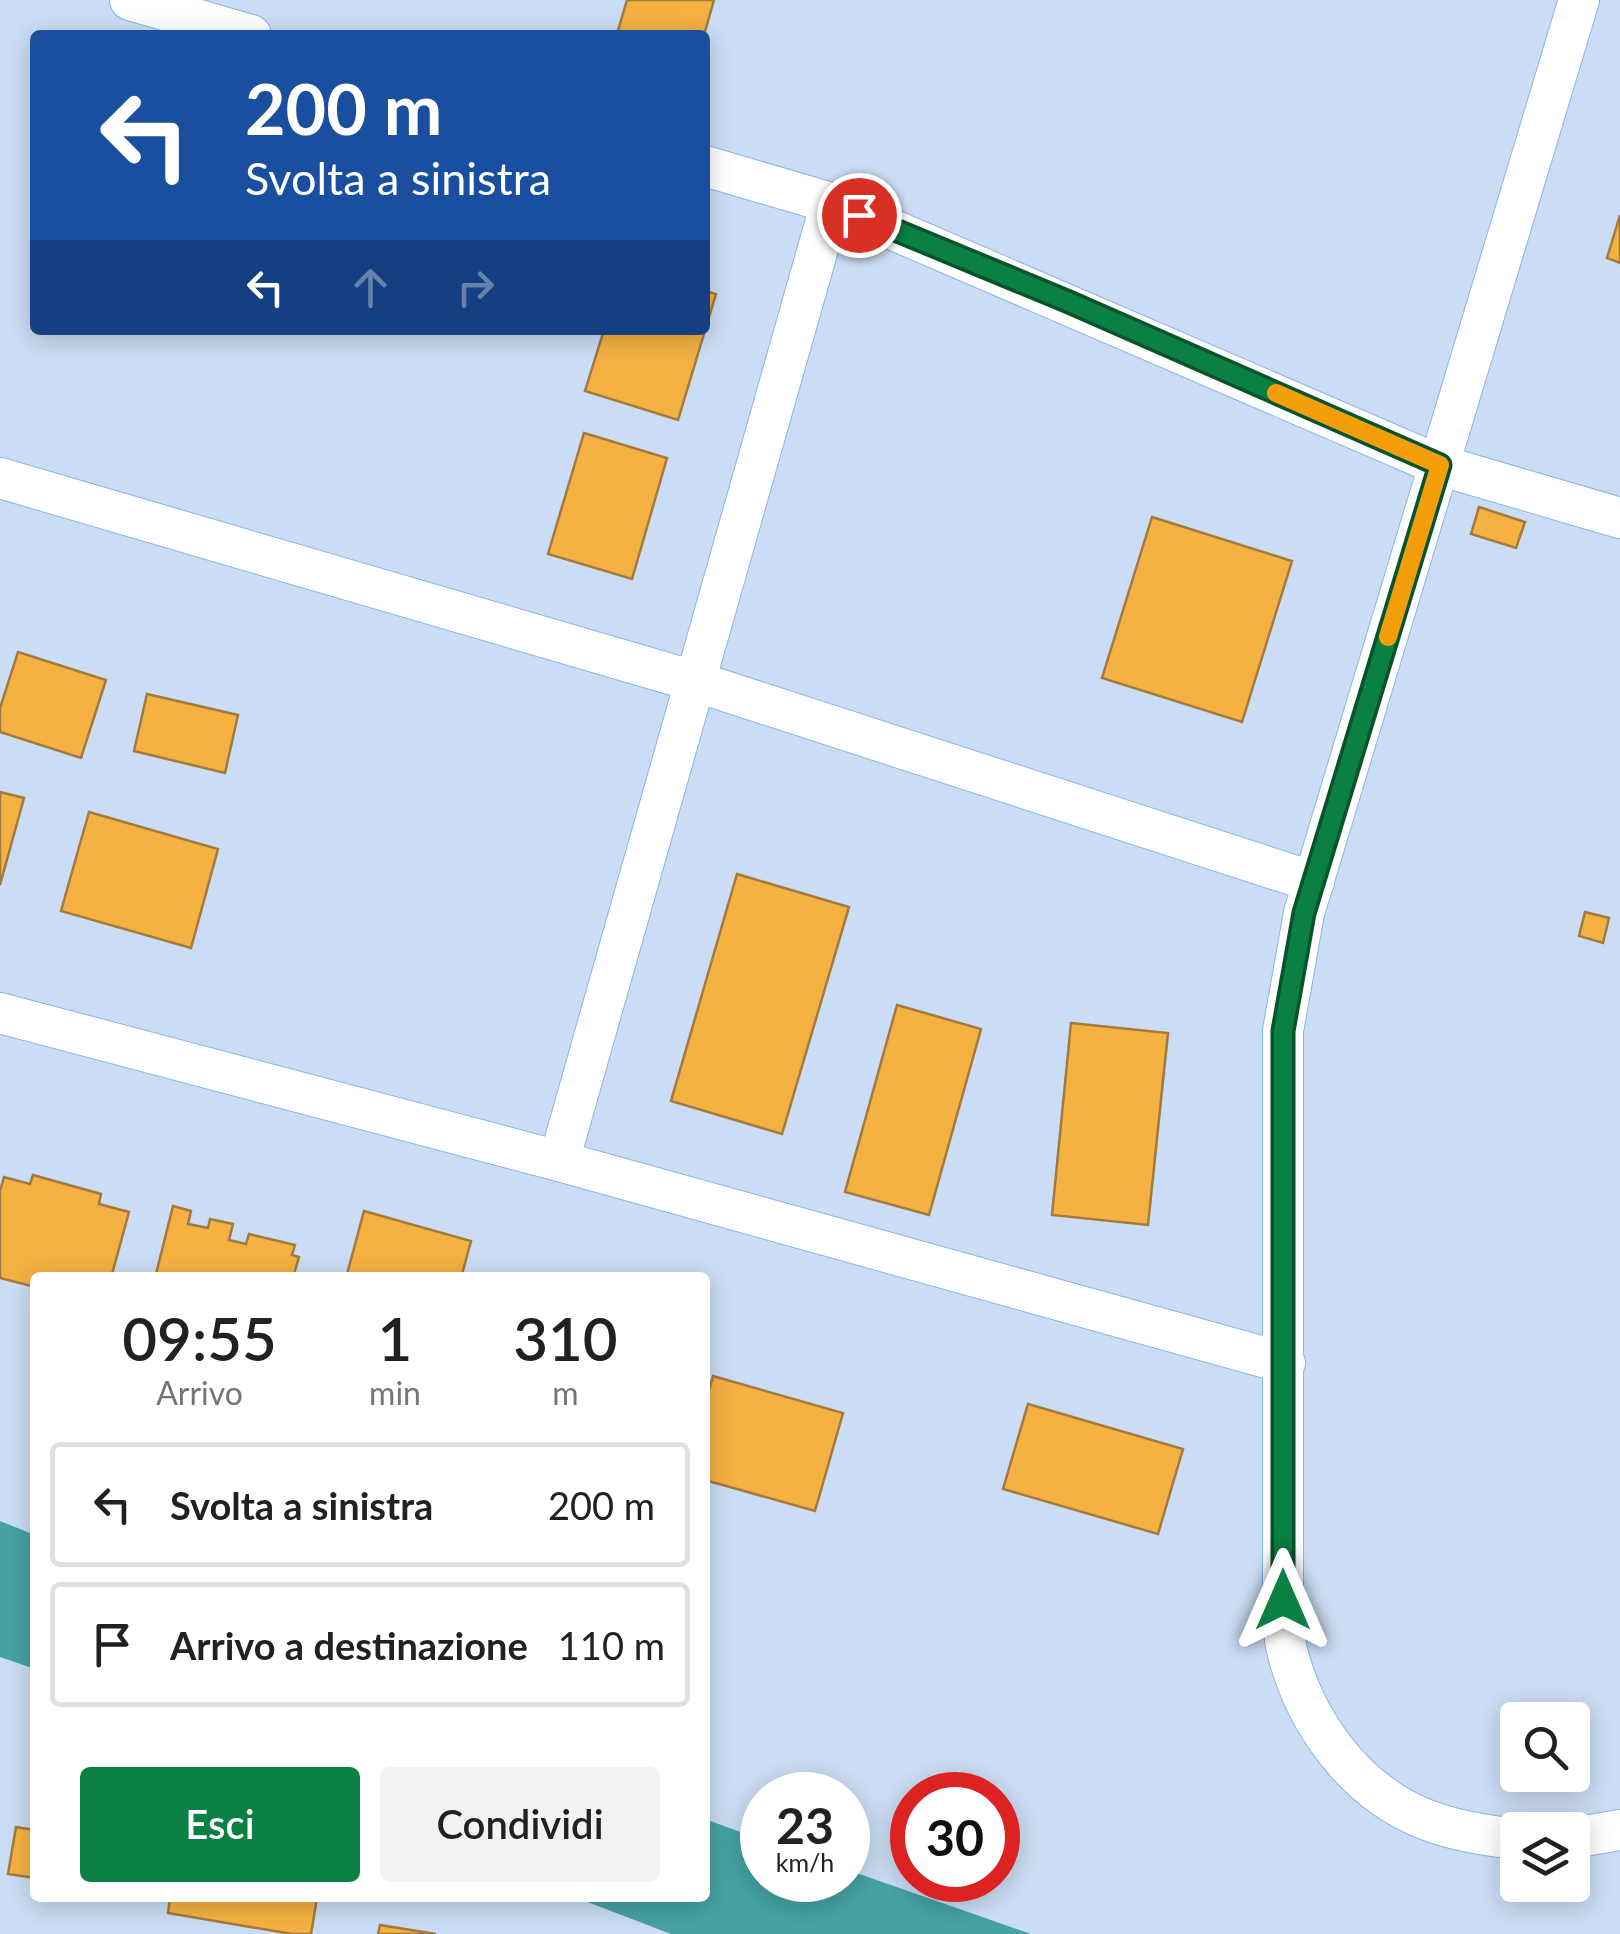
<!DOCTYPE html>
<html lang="it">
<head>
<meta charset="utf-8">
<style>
	:root { --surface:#fff; --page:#f2f2f2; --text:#202124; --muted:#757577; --line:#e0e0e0; --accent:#0b8043 }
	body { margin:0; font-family:Lato,sans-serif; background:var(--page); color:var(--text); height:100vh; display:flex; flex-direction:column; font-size:38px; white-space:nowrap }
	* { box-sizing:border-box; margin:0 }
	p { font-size:32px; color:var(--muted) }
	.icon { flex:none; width:55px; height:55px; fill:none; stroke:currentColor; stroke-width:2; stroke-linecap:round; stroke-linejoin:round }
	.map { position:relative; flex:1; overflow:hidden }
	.details { position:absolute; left:30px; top:1272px; width:680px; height:630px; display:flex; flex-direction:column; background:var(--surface); border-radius:10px; box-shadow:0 5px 25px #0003 }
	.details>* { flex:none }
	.hud { position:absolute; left:30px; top:30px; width:680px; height:305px; border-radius:10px; box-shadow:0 5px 25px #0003; background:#1a4fa0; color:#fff; overflow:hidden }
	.buttons { position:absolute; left:1500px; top:1702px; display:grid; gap:20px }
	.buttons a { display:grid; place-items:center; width:90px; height:90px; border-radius:10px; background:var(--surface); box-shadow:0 5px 25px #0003; font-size:50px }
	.speed { position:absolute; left:740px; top:1772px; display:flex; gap:20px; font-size:50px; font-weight:700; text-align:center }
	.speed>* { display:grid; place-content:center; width:130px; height:130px; border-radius:50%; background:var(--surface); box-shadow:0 5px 25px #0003; line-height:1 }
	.speed small { font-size:25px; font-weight:400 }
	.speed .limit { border:15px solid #d22; background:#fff; color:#111 }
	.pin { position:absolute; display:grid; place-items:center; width:85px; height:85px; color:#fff; margin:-42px; border:5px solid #fff; border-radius:50%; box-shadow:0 2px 10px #0007 }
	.me { position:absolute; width:110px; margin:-55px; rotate:0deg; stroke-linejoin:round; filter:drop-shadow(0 0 8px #0008) }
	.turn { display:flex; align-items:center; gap:35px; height:210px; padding:0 50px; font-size:45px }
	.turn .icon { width:130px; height:130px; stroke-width:2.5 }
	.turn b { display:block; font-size:70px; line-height:85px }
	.lanes { display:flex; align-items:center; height:95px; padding:0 50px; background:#0003; justify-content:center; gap:50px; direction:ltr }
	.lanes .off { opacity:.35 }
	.eta { display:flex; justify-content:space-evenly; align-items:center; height:170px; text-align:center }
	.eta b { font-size:60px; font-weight:600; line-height:70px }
	.button { display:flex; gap:20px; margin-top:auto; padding:20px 50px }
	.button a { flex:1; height:115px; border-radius:10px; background:var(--accent); color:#fff; font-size:40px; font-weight:600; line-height:115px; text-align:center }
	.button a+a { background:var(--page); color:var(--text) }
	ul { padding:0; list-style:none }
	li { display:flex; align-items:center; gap:30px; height:125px; margin:0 20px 15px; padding:0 30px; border:5px solid var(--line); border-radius:10px }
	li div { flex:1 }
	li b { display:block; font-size:38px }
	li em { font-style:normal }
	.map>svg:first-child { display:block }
	.water { fill:#46a2a3 }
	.building { fill:#f5b142; stroke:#a37a3d; stroke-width:2.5 }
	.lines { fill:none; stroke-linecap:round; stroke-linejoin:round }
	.minor-casing { stroke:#8ab4ec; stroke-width:42 }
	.minor { stroke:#fff; stroke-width:40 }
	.route-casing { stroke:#07532c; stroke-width:25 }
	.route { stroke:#0b8043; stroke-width:18 }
	.slow { stroke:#f59e0b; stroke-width:18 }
</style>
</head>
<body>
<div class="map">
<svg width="1620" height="1934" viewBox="0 0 1620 1934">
	<rect width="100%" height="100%" fill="#cbddf4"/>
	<g class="water">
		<path d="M0 1521 35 1535V1669L0 1657Z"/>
		<path d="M705 1819 762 1840V1880H848V1870L1031 1934H671L577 1898H705Z"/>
	</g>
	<g class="building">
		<path d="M627 0H714L704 35H619L617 34Z"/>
		<path d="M1620 215V263L1607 258Z"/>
		<path d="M705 291 716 294 678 420 585 391 604 330H705Z"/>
		<path d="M584 433 667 458 632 579 548 554Z"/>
		<path d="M1479 507 1525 522 1516 548 1471 534Z"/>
		<path d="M1152 517 1292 561 1242 722 1102 678Z"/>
		<path d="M18 652 106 680 81 758 0 732V708Z"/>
		<path d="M147 694 238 715 225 773 134 751Z"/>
		<path d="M0 792 24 798 0 885Z"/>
		<path d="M89 812 218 849 191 948 61 911Z"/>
		<path d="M737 874 849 907 782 1134 671 1101Z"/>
		<path d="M1585 912 1609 918 1603 943 1579 936Z"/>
		<path d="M897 1005 981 1029 929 1215 845 1192Z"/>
		<path d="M1071 1023 1168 1033 1148 1225 1052 1215Z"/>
		<path d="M33 1175 101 1194 99 1204 129 1212 111 1278H35V1287L0 1278V1191L4 1177 30 1184Z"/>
		<path d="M173 1206 191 1211 188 1224 208 1228 210 1219 233 1224 229 1240 246 1244 249 1234 295 1245 292 1255 299 1257 293 1278H155Z"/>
		<path d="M364 1211 471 1241 461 1278H346Z"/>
		<path d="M713 1376 843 1413 815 1511 705 1480V1405Z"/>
		<path d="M1028 1404 1183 1449 1158 1534 1003 1489Z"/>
		<path d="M16 1827 35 1830V1878L8 1874Z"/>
		<path d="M170 1898H317L311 1934H292L168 1913Z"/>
		<path d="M380 1925 436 1934H378Z"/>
	</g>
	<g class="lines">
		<g class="minor-casing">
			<g id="minor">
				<path d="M130 0 251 35"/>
				<path d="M705 166 831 203 1439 465 1620 518"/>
				<path d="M0 478 694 681 1314 882"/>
				<path d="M0 1013 559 1161 1285 1363"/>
				<path d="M559 1161 831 203"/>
				<path d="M1572 1838 1620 1830"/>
				<path d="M1518 1839C1487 1836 1456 1831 1427 1820 1354 1792 1303 1720 1286 1646 1283 1631 1284 1615 1283 1599V1031L1304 913 1579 0"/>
			</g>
		</g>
		<use href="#minor" class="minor"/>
	</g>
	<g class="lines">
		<g class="route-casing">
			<path id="route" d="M859 215 1069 302 1440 465 1304 913 1283 1031V1600"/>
		</g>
		<use href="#route" class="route"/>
		<path class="slow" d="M1276 393 1440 465 1388 637"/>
	</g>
</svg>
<div class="buttons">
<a><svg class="icon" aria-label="search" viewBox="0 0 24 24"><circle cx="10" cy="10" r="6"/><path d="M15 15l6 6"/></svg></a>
<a><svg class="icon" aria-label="layers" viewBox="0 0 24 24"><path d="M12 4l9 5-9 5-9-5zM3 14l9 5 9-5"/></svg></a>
</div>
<div class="speed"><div>23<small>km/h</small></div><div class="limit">30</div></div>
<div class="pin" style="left:859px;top:215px;background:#d93025"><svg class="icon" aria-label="arrive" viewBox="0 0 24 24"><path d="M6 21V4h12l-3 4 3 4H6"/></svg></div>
<svg class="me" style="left:1283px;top:1600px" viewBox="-20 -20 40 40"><path d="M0-17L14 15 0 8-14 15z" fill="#0b8043" stroke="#fff" stroke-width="4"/></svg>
<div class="hud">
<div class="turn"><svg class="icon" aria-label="left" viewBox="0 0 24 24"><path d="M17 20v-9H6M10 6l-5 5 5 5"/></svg><div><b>200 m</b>Svolta a sinistra</div></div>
<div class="lanes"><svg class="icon" aria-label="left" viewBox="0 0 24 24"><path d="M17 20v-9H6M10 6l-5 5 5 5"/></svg><svg class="icon off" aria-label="ahead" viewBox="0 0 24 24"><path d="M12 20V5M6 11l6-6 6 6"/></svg><svg class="icon off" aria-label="right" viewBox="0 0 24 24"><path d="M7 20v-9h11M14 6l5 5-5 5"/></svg></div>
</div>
<section class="details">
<div class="eta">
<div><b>09:55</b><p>Arrivo</p></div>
<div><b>1</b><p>min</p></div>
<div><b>310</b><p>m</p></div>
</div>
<ul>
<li><svg class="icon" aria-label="left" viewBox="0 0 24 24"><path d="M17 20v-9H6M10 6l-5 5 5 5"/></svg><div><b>Svolta a sinistra</b></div><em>200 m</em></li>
<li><svg class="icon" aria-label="arrive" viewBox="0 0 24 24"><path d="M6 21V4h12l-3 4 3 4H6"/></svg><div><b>Arrivo a destinazione</b></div><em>110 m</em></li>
</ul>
<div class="button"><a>Esci</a><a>Condividi</a></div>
</section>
</div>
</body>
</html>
